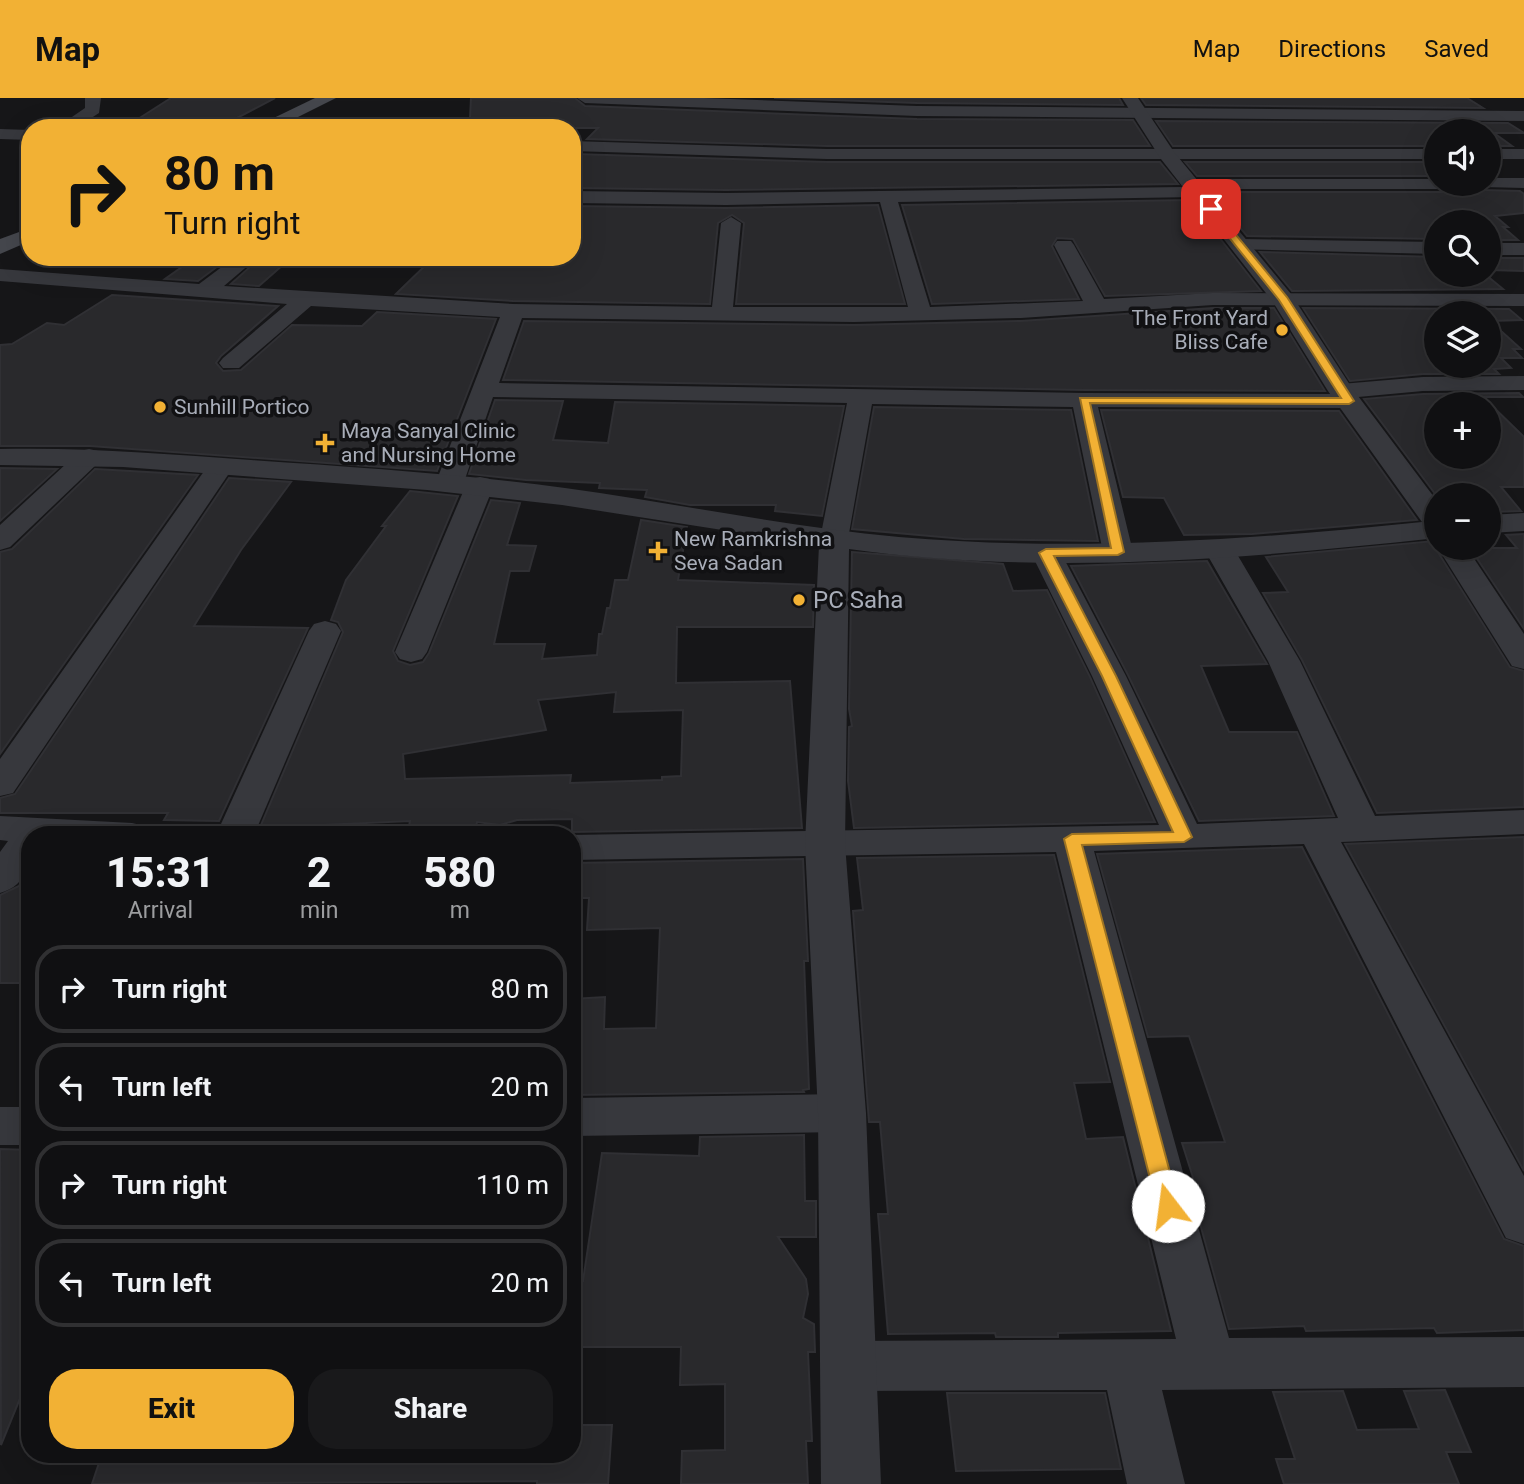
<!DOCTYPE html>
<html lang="en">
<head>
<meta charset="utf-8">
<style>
	:root { --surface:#101012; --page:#19191b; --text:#f1f3f6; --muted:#9c9d9f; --line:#303032; --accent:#f2b134 }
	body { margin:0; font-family:Roboto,sans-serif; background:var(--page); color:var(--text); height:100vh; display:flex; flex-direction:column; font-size:26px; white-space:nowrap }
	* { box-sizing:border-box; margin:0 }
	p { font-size:23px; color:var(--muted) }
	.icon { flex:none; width:38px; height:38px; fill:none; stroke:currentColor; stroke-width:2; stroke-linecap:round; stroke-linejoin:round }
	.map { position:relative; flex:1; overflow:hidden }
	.details { position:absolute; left:21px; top:728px; width:560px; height:637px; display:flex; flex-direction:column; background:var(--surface); border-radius:28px; box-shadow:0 7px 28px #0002,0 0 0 2px var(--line) }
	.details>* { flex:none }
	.banner { position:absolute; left:21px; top:21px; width:560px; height:147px; border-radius:28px; box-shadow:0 7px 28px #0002,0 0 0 2px var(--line); background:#f2b134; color:#111; overflow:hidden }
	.fabs { position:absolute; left:1424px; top:21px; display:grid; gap:14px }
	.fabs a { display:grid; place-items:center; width:77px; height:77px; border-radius:50%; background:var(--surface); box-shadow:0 7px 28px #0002,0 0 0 2px var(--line); font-size:35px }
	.pin { position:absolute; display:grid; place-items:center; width:60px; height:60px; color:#fff; margin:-30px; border-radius:14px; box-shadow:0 4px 10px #0006 }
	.me { position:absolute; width:77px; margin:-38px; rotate:345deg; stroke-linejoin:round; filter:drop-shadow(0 0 5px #0008) }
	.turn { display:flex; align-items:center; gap:24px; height:147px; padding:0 28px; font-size:32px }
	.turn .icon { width:91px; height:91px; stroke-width:2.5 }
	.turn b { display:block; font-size:49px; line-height:60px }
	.eta { display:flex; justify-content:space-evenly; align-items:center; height:119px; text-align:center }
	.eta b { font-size:42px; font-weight:800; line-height:49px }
	.primary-button { display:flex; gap:14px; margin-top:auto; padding:14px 28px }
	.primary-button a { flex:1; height:80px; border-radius:28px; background:var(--accent); color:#111; font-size:28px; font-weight:800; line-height:80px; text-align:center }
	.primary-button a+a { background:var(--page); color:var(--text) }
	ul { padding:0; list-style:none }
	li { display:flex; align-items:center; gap:21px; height:88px; margin:0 14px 10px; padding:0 14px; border:4px solid var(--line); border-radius:28px }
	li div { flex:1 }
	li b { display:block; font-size:26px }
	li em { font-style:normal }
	header { display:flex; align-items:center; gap:42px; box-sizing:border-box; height:98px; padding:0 35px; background:var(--accent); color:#111 }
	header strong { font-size:33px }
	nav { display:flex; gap:38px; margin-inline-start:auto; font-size:24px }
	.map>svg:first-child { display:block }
	.building { fill:#29292c; stroke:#303034; stroke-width:2; fill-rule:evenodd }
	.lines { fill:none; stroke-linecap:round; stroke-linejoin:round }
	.minor { fill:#37383d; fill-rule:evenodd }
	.tertiary { fill:#37383d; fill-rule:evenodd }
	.secondary { fill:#45474d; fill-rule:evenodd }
	.route { fill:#f2b134; stroke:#9d7322; stroke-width:2 }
	.poi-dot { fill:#f2b134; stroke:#111113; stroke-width:2.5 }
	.labels { text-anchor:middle; stroke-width:7; stroke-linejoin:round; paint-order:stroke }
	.far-poi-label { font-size:21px; fill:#a8adb8; stroke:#111113; text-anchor:start }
	.poi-label { font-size:24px; fill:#a8adb8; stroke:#111113; text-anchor:start }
</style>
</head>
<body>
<header>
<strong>Map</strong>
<nav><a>Map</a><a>Directions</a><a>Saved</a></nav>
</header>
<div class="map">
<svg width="1524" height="1386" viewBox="0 0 1524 1386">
	<rect width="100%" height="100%" fill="#161618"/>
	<g class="building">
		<path d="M171 0H275L218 30H124Z"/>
		<path d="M471 0H575L585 8 917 21 1133 22 1150 48H827L587 41 598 30H510L517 24 470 20Z"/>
		<path d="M774 0H1119L1123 7 917 5Z"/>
		<path d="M1141 0H1467L1483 10 1146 7Z"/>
		<path d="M1156 23 1508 25 1524 35H1494L1512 48H1489V33H1437V48H1173Z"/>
		<path d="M575 56 827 64H1160L1178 86 726 92 572 90V60Z"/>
		<path d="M1185 64H1437V78H1197Z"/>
		<path d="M1455 86H1478L1483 92 1520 93 1524 96V115L1495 118 1508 129H1503L1518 142H1489V124H1437V141L1247 138 1210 94H1444Z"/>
		<path d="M1190 102 1261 193 1105 198 1073 141 1057 140 1052 148 1079 201 932 206 902 107Z"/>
		<path d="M878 107 905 206H736L744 125 732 117 718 125 710 206 513 203 396 196 434 159H572V108L726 110Z"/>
		<path d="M1260 154 1437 159V177H1486L1503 191 1292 193Z"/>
		<path d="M196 159H230L198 183 165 181Z"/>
		<path d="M261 159H292L259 188 231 186Z"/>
		<path d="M1489 160H1524V173L1489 172Z"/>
		<path d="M112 197 278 208 221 258 216 265 223 273 241 272 292 227 362 228 377 214 496 221 437 373 90 348H0V247L12 246 47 225 64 227Z"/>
		<path d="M1213 210H1274L1325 293 1084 292 503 282 524 223 854 227 1021 223Z"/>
		<path d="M1303 210 1509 211 1522 222 1490 223 1521 251H1513L1522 260H1501L1511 270 1494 271 1499 276H1423L1350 283ZM1437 215H1489V268H1437Z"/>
		<path d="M1519 295 1523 299H1483L1524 339V389H1501L1521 413 1489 414V397H1436L1364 301 1423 296ZM1437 306H1489V359H1437Z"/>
		<path d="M495 302 563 303 553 342 608 345 615 304 844 308 822 418 775 413 776 407H690L645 399 647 392 599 390 600 385 526 382 469 376Z"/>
		<path d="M874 309 1071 312 1098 443 964 441 852 431Z"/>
		<path d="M1101 312 1339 313 1417 422 1252 436 1184 437 1164 400 1123 399Z"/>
		<path d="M0 370 57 371 0 423Z"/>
		<path d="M95 371 198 377 0 656V454L12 451Z"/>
		<path d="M229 380 291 384 241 452 194 528 308 530 219 723 164 722 168 715H0V700L15 696Z"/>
		<path d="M410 393 458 398 393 553 398 563 410 567 423 564 429 555 491 402 520 405 507 447 536 448 529 473H510L494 546H545L542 561 597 557 599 536H602L607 510H610L615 482H628L641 422 687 429 678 482 814 487 813 529H677L676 585 790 583 802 730 572 734V721L517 722 500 727 477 724 476 729 408 733 410 723 322 727H261L343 534 338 524 331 522 346 482 386 428H382ZM616 594 614 614 683 612 681 678 662 679V682L570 685 571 677 405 681 403 656 546 632 538 602Z"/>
		<path d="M1524 436V531L1470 450H1517L1506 437Z"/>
		<path d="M1434 443 1436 451 1510 569 1524 573V709L1377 715 1302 562 1263 495 1288 494 1266 459Z"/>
		<path d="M852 454 1003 466 1013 493 1047 492 1090 579 1155 724 854 730 848 683 849 629 852 628 849 611Z"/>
		<path d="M1207 463 1267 566 1201 568 1229 634H1297L1334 718 1199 723 1128 577 1071 468Z"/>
		<path d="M1524 739V1073L1345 746Z"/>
		<path d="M1302 749 1504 1141 1524 1148V1232L1437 1235 1434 1230 1306 1233 1304 1228 1229 1231 1196 1111H1203L1182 1045 1225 1044 1189 938 1148 939 1097 756Z"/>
		<path d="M1054 757 1110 984 1074 985 1086 1041 1123 1039 1171 1233 1058 1235V1239H996L995 1235 888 1236 878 1116H888L880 1024H869L853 813 863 812 857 760Z"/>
		<path d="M803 761 808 863H804L809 991 803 992 804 994 572 997V901L605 899 604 931 656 930 660 830 587 832 589 800H572V765Z"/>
		<path d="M30 769V871L21 885H0V797L19 788Z"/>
		<path d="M804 1037 805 1103H816V1139H778L806 1181 808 1196 803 1220 814 1226 815 1254H808L812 1343H806L808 1386H681L682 1353 725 1352V1286L680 1287 681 1249H572L579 1183H583L602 1055 699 1058 700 1039Z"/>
		<path d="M0 1051 30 1052V1276L1 1347Z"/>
		<path d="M1445 1292 1471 1354H1446L1459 1386H1284L1276 1361H1295L1273 1294 1343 1293 1357 1332 1419 1331 1404 1293Z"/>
		<path d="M947 1295H1105L1121 1371 956 1373Z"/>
		<path d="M572 1327H612L608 1386H537V1383L92 1386 102 1356H572Z"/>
	</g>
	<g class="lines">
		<g class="minor">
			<path d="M85 0H101L99 15 76 30H56L85 10Z"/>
			<path d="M577 0H704L917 8 1524 13V23L917 18 585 5Z"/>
			<path d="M0 31 30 32V42L0 41Z"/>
			<path d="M572 43 827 51H1437V61H827L572 53Z"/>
			<rect x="1489" y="51" width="35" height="10"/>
			<path d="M1489 80H1524V90L1483 89 1481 86H1489Z"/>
			<path d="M1190 81H1437V86H1453L1444 91H1203L1205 94 1202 98 1196 99 898 104 930 209 1083 203 1054 147 1057 143H1071L1074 147 1104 201 1213 195 1524 196V208L1213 207 1021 220 854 224 522 220 499 285 1084 295 1331 296 1329 293 1332 288 1341 286 1423 279 1524 278V292L1423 293 1358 299 1361 303 1358 308 1349 310 1098 309 1133 454 1128 460 1118 463 1108 460 1103 454 1073 309 872 306 848 441 844 447 834 450 824 447 820 441 847 305 493 299 464 384 460 390 450 392 440 390 436 384 500 219 311 208 239 270H223L219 265 223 260 287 206 0 183V171L199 186 235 159H258L224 188 513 206 712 209 721 125 731 119 741 125 733 209H908L880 104 726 107 572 105V93L726 95 1183 89 1181 86 1184 82Z"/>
			<path d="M1241 141 1437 144V156L1234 151 1231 147 1234 143Z"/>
			<rect x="1489" y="145" width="35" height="12"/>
			<path d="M89 351 98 353 102 359 98 365 10 449 0 452V427L80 353Z"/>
			<path d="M221 360 230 362 234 368 13 695 0 698V661L212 362Z"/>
			<path d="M480 379 490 381 494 387 427 554 422 561 411 564 400 561 395 554 466 387 470 381Z"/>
			<path d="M1219 442 1229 445 1234 451 1300 563 1375 718 1524 712V736L1341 744 1524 1078V1146L1506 1140 1304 746 1094 753 1229 1240 1524 1239V1289L1162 1292 1185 1386H1127L1107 1292 849 1293 830 1286 822 1268 830 1250 849 1243 1176 1241 1056 754 572 762 570 737 1159 727 1092 578 1031 455 1036 449 1046 446 1056 449 1061 455 1126 578 1197 726 1338 720 1268 563 1204 451 1209 445Z"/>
			<path d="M1438 450H1467L1524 536V571L1512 568Z"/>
			<path d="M325 523 336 526 341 533 254 737H216L309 533 314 526Z"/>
			<path d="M0 718 132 725 145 728 151 737H30C30 763 29 787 0 795V754L8 743 0 742Z"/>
			<path d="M842 996 859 1002 865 1015 859 1028 842 1034 572 1038V1000Z"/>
			<rect x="0" y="1009" width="30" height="38"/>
		</g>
		<g class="tertiary">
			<path d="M1122 0H1138L1174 54 1291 196 1352 290 1437 403V440C1243 461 1043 478 849 451L845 746 866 1015 881 1386H821L818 1015 805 746 819 447 562 407 427 392 123 369 0 367V351C84 349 167 356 251 362 356 369 461 376 565 390 676 405 787 429 899 439 1073 454 1248 442 1422 424L1328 293 1273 204 1161 61Z"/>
			<path d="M1524 415V433L1489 435V417Z"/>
		</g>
		<g class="secondary">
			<path d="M315 0H336L276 30H253Z"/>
			<path d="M30 130V143L0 156V141Z"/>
		</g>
	</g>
	<path class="route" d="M1208 110H1214L1287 199 1354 303 1349 306 1090 305 1124 454 1118 457 1054 458 1116 578 1192 739 1184 744 1082 747 1179 1108 1176 1115 1168 1118 1161 1115 1157 1108 1064 741 1072 736 1173 734 1102 578 1039 455 1046 451 1111 450 1080 300H1341L1279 202 1208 113Z"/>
	<g class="poi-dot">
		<circle cx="1282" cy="232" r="7"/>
		<circle cx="160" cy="309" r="7"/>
		<path d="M321.5 334.5h7v7h7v7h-7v7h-7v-7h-7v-7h7z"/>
		<path d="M654.5 442.5h7v7h7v7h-7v7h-7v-7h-7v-7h7z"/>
		<circle cx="799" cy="502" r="7"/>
	</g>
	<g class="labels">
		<g class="far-poi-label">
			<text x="1268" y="227" text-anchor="end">The Front Yard<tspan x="1268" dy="24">Bliss Cafe</tspan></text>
			<text x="174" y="316">Sunhill Portico</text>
			<text x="341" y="340">Maya Sanyal Clinic<tspan x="341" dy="24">and Nursing Home</tspan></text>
			<text x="674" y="448">New Ramkrishna<tspan x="674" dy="24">Seva Sadan</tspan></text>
		</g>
		<g class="poi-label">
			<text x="813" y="510">PC Saha</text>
		</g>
	</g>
</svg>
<div class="fabs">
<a><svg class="icon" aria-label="sound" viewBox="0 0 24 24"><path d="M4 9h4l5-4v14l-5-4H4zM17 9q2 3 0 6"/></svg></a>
<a><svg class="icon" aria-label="search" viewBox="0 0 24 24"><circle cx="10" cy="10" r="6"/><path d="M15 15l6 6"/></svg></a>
<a><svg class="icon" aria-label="layers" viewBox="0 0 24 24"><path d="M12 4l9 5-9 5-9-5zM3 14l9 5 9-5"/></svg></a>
<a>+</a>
<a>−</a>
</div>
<div class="pin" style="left:1211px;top:111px;background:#d93025"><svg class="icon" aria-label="arrive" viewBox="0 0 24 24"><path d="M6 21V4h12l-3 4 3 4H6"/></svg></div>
<svg class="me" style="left:1168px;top:1108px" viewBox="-20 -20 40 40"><circle r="19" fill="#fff"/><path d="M0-13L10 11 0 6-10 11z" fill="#f2b134"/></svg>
<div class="banner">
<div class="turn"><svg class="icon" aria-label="right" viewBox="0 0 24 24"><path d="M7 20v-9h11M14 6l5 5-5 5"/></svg><div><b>80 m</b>Turn right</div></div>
</div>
<section class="details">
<div class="eta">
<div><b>15:31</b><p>Arrival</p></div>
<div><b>2</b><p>min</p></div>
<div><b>580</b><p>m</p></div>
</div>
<ul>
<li><svg class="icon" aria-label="right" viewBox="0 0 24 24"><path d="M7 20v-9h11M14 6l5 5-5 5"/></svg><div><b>Turn right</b></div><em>80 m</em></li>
<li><svg class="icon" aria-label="left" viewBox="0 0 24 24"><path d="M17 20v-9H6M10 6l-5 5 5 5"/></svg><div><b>Turn left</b></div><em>20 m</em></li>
<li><svg class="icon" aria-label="right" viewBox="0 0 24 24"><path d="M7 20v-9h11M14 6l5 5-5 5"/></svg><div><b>Turn right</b></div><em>110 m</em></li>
<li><svg class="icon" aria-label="left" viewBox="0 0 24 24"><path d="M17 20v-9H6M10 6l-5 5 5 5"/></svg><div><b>Turn left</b></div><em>20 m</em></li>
</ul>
<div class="primary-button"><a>Exit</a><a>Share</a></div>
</section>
</div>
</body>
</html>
